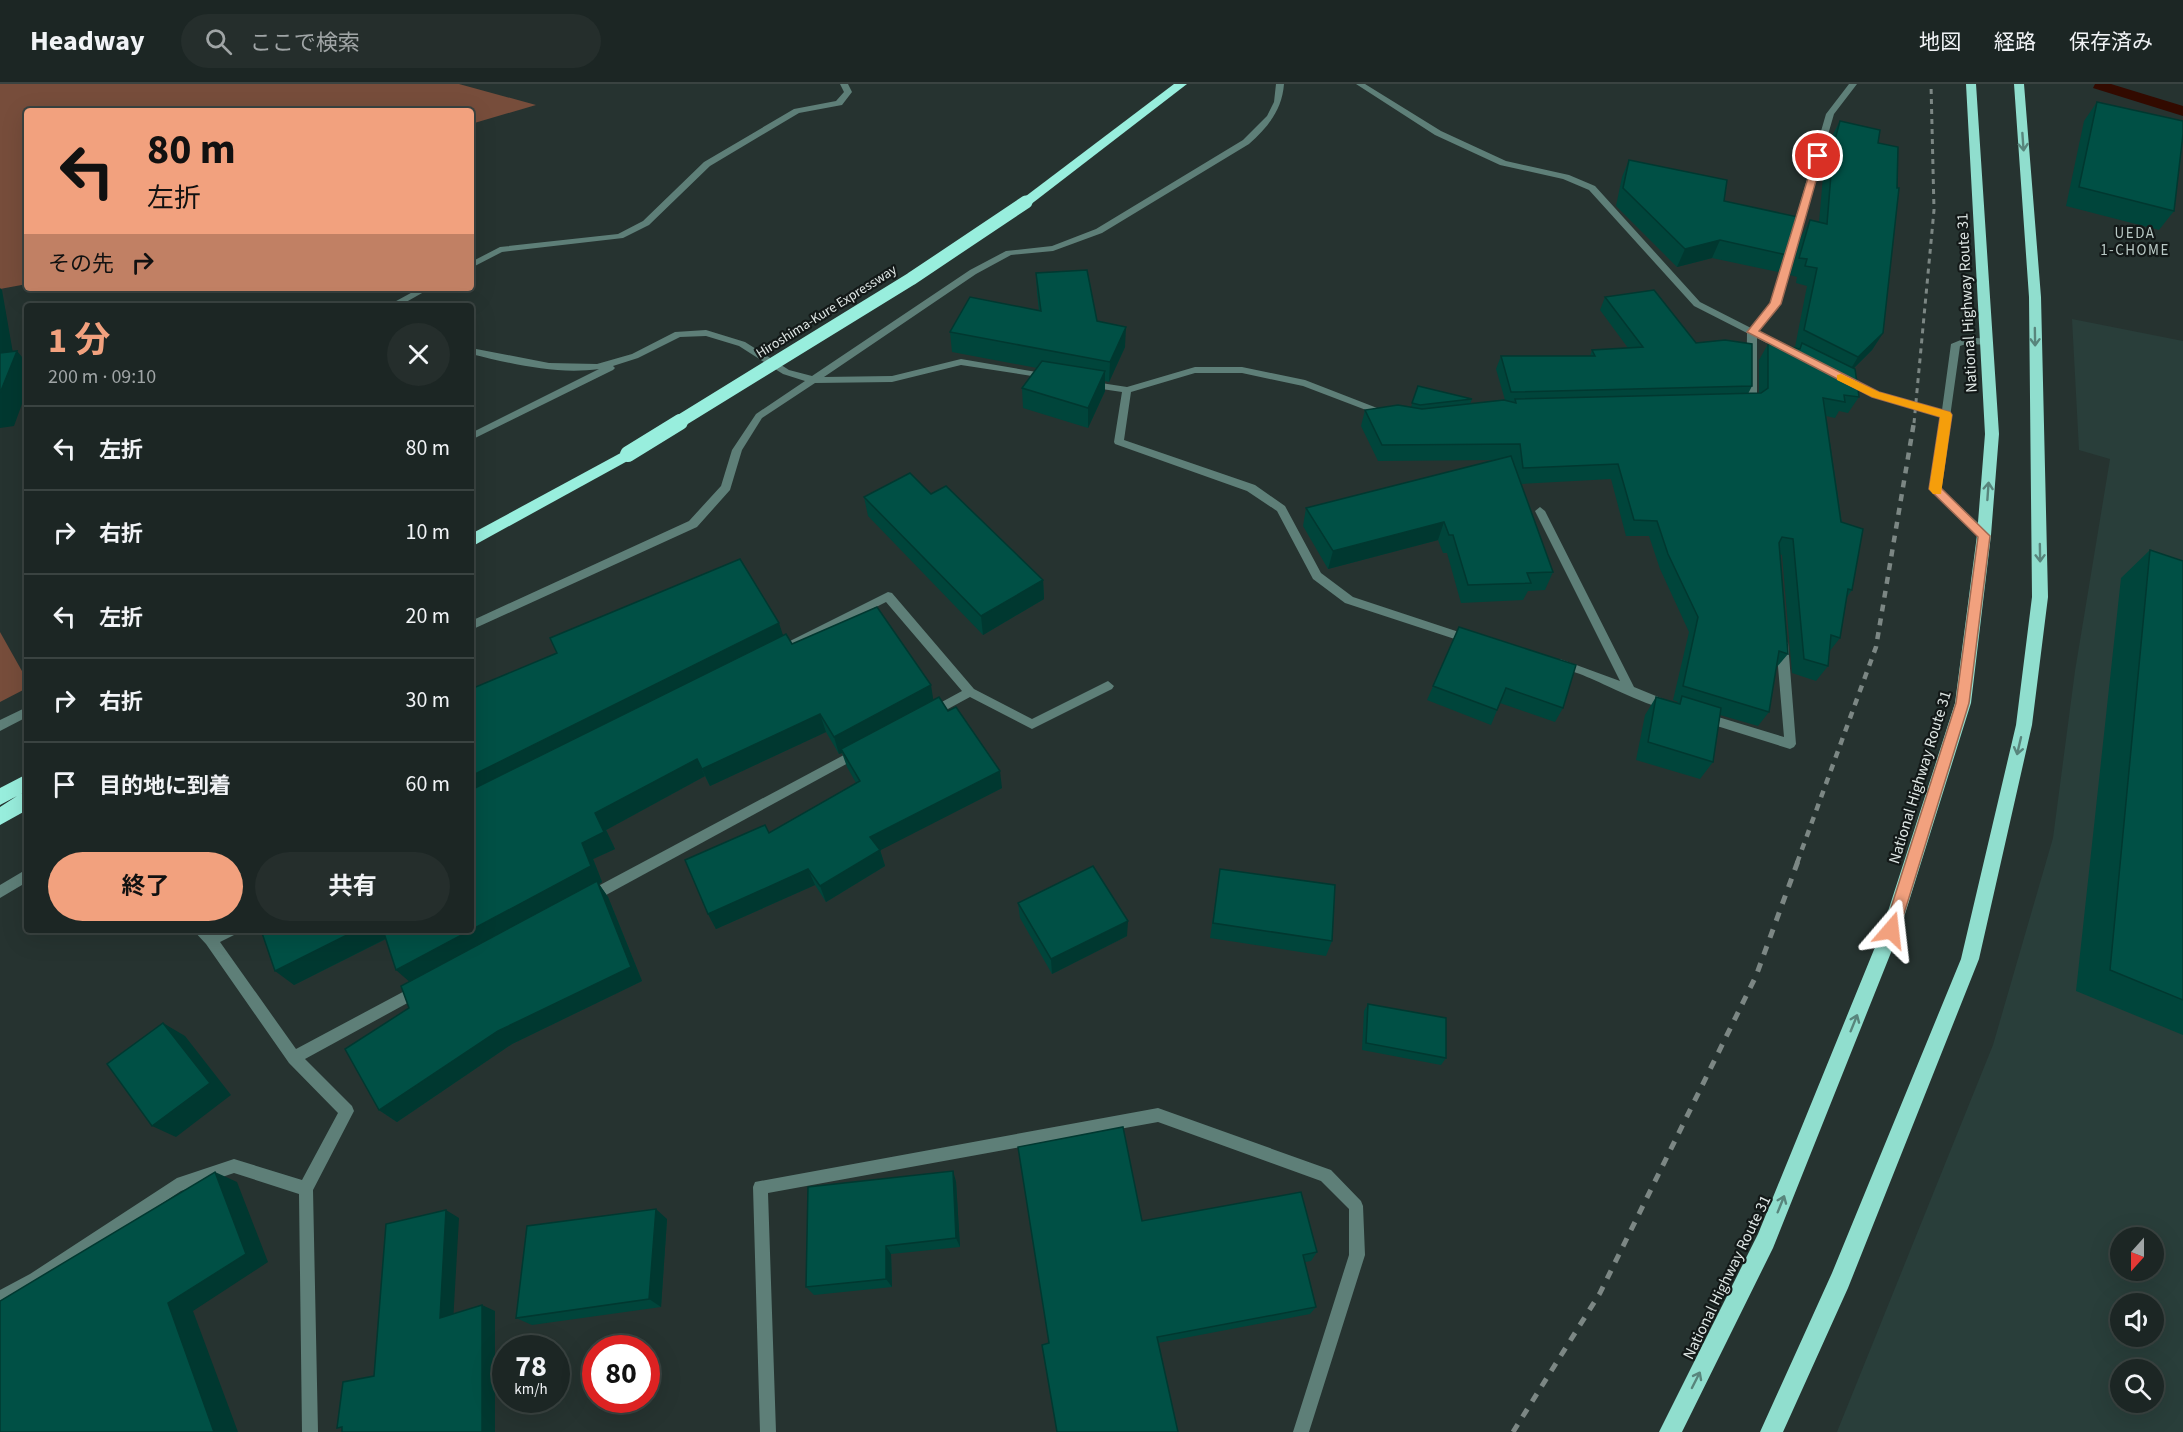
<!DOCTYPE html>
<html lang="ja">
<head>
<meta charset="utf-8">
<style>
	:root { --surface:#1c2624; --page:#252e2c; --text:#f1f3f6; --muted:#a0a5a6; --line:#3a4341; --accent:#f2a17e }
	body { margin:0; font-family:"Source Sans 3","Noto Sans JP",sans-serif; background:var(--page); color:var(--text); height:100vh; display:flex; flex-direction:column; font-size:22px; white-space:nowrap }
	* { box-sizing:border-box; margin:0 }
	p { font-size:20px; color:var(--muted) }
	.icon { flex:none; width:33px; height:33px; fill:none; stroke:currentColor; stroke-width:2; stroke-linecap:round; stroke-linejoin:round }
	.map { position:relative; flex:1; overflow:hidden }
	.details { position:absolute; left:24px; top:219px; width:450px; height:630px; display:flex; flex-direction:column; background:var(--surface); border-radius:6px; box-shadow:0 6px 24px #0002,0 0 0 2px var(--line) }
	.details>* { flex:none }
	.hud { position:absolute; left:24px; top:24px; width:450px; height:183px; border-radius:6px; box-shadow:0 6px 24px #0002,0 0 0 2px var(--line); background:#f2a17e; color:#111; overflow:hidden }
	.needle { width:39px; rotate:201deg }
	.fabs { position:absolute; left:2110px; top:1143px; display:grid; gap:12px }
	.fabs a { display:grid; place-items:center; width:54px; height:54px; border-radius:50%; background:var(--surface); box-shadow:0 6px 24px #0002,0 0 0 2px var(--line); font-size:30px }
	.speed { position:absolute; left:492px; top:1251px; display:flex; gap:12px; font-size:30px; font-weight:700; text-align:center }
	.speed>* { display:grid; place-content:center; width:78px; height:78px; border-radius:50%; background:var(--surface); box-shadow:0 6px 24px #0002,0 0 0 2px var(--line); line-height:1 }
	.speed small { font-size:15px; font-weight:400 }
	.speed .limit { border:9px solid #d22; background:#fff; color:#111 }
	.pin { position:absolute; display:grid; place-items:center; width:51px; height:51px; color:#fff; margin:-26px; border:3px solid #fff; border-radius:50%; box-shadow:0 2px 6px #0007 }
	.me { position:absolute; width:66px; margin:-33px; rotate:17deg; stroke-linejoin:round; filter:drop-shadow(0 0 4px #0008) }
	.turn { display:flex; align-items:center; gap:21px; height:126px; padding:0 24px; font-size:27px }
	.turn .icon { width:78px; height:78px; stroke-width:2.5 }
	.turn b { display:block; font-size:42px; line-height:51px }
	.then { display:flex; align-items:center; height:57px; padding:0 24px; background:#0003; gap:12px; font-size:22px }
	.round { display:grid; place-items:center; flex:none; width:63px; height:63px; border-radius:32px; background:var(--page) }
	.head { display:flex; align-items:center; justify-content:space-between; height:102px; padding:0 24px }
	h1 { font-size:36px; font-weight:700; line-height:45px; color:var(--accent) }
	.primary-button { display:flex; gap:12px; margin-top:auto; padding:12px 24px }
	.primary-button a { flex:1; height:69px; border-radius:36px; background:var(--accent); color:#111; font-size:24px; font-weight:700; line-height:69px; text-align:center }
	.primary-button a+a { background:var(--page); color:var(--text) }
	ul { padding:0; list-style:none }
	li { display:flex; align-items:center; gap:18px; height:84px; padding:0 24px; border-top:2px solid var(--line) }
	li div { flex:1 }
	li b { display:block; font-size:22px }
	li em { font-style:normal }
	header { display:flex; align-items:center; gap:36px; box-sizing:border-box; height:84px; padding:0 30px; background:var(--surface); border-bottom:2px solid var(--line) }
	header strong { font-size:28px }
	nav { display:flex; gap:33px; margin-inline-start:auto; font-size:21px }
	.search { width:420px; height:54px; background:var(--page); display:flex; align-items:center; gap:15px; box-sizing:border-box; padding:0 21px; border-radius:33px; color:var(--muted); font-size:22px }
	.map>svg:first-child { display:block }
	.built { fill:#293e3a; fill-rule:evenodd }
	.green { fill:#774d3b }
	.water { fill:#320a00 }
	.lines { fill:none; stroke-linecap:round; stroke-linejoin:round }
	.minor { fill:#5e7f78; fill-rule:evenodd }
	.trunk { fill:#90dece; fill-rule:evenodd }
	.motorway { fill:#98eedd; fill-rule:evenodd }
	.rail-far2 { stroke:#7c8784; stroke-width:3; stroke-dasharray:5 5; stroke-linecap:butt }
	.rail-far1 { stroke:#7c8784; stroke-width:4.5; stroke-dasharray:7 7; stroke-linecap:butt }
	.rail { stroke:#7c8784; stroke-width:5; stroke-dasharray:9 9; stroke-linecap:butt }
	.motorway-bridge-far1 { stroke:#98eedd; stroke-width:13 }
	.motorway-bridge { stroke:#98eedd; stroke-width:16 }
	.wall { fill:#00453b }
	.shaded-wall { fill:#003830 }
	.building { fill:#005045; stroke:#003830; stroke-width:1.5 }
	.oneway { stroke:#58857c }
	.route { fill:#f2a17e; stroke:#9d6952; stroke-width:1.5 }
	.slow { fill:#f59e0b }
	.labels { text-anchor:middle; stroke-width:4.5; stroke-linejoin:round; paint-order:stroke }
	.far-street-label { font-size:14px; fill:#dfe7e5; stroke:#131918 }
	.far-neighbourhood-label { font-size:15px; letter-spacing:1.5px; fill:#bacac6; stroke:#131918 }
	.street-label { font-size:16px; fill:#dfe7e5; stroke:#131918 }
</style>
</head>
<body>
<header>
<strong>Headway</strong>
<div class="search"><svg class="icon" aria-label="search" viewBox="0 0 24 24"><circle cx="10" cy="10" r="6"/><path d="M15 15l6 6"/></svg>ここで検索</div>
<nav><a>地図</a><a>経路</a><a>保存済み</a></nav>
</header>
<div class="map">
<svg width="2183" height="1348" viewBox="0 0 2183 1348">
	<rect width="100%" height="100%" fill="#263330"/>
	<path class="built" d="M2072 235 2183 257V1348H1837L1993 961 2053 754 2075 587 2110 375 2079 366ZM2121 1154H2154V1186H2121ZM2121 1220H2154V1252H2121ZM2121 1286H2154V1318H2121Z"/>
	<g class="green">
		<path d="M0 0H459L536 21 471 40V27H27V200L0 205Z"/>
		<path d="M0 548 27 596V604L0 618Z"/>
	</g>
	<path class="water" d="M2095 0H2111L2183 22V32L2093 4Z"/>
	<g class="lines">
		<g class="minor">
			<path d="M840 0H848L852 8 842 21 799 29 710 82 649 141 623 154 502 168 471 184V178L500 163 618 150 643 137 704 78 794 25 836 17 844 8Z"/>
			<path d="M1276 0H1284C1282 26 1268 43 1249 60L1102 149 1053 167 1011 171 976 190 824 293 892 292 961 275 1048 290 1053 293 1051 295 961 281 892 298 815 299 762 334 742 366 730 406 697 443 471 546V537L689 437 721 402 732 366 756 330 805 297 783 290 739 262 706 252 680 253 638 274 613 282 615 284 613 286 471 356V349L599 285C557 291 512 280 471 270V264L549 279 597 280 632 270 675 248 706 246 745 258 789 286 812 292 970 186 1006 167 1052 162 1096 145 1243 56 1267 32 1274 18Z"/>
			<path d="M1356 0H1365L1441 47 1506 77 1569 91 1595 102 1700 218 1751 244 1771 219 1826 30 1849 0H1857L1834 30 1779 220 1758 247 1798 269 1796 271H1790L1757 254V320L1752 323H1746L1747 249 1694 222 1589 106 1563 95 1500 81 1435 51Z"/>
			<path d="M420 204H431L399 222H387Z"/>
			<path d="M1968 253 1986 255 1991 258C1984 263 1970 258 1960 262L1940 404 1988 448 1989 451 1988 454H1980L1930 405 1941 333 1872 313 1838 294 1840 292H1846L1878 309 1942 326 1951 260Z"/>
			<path d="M1195 283H1242L1305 296 1390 329 1392 331 1387 334 1303 302 1242 289H1195L1131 308 1124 356 1255 401 1285 422 1321 489 1353 513 1474 553 1476 556 1474 559 1470 560 1345 519 1313 495 1277 427 1247 407 1115 360 1114 358 1122 308 1088 303 1083 300 1088 297 1127 303Z"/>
			<path d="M1540 423 1545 427 1634 603 1673 619 1675 622 1673 625C1660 629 1603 599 1587 593 1577 588 1566 586 1556 582L1554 579 1556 576 1560 575 1620 597 1535 427Z"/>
			<path d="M888 508 892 509 974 605 1032 635 1108 597 1114 602 1112 605 1032 645 970 613 935 632H927L925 629 927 626 962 607 886 518 790 567H782L780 564 782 561Z"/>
			<path d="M1782 555 1788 559 1796 660 1794 663 1790 665 1701 637 1699 634 1701 631 1705 629 1784 653 1776 559Z"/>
			<path d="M27 623V633L0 647V636Z"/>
			<path d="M857 664 861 666 863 669 861 672 595 817 590 819 585 817 584 813 585 809Z"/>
			<path d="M27 785V798L0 814V801Z"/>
			<path d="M193 846H209L212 849 218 846H238L236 850 220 858 296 965 414 902 419 900 424 902 426 906 424 910 305 975 352 1022 354 1027 313 1106 318 1348H302L299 1110 234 1089 181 1107 40 1200 0 1223V1206L30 1190 177 1094 234 1075 302 1096 338 1029 289 979 206 860Z"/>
			<path d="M1158 1024 1331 1086 1361 1117 1363 1122 1365 1171 1309 1348H1293L1349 1171V1125L1321 1097 1158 1038 768 1109 776 1348H760L753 1103 755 1098Z"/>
		</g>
		<g class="trunk">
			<path d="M1966 0H1976L1999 350 1991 451 1971 619 1900 846 1773 1164 1682 1348H1659L1758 1150 1882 846 1955 619 1977 451 1985 350Z"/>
			<path d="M2014 0H2024L2041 213 2048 513 2032 641 1979 875 1848 1204 1783 1348H1760L1832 1189 1961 875 2016 641 2032 513 2029 213Z"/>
		</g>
		<g class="motorway">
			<path d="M1174 0H1187L1030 121H1022L1020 118 1022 115Z"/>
			<path d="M628 365 633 366 635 370 633 374 471 463V450Z"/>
			<path d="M27 690V707L21 710 27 708V726L0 741V723L17 712 0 721V704Z"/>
		</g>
		<path class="rail-far2" d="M1914 339 1934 126 1931 0"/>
		<path class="rail-far1" d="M1797 779 1876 563 1914 338"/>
		<path class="rail" d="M1513 1348 1600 1209 1756 892 1798 777"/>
		<path class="motorway-bridge-far1" d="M677 339 911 195 1026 118"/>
		<path class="motorway-bridge" d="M628 370 680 338"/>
	</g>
	<g class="wall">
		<path d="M2097 18 2174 127 2159 146 2066 122 2084 37Z"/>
		<path d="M1840 37 1878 59 1883 249 1872 266 1853 285 1859 313 1848 329 1839 327 1835 334 1826 332 1852 506 1847 513 1840 554 1829 568 1828 582 1816 597 1792 589 1782 471 1780 470 1788 570 1776 584 1769 628 1758 642 1720 631 1713 678 1700 695 1636 676 1645 631 1656 613 1677 619 1678 618 1673 616 1689 548 1660 485 1649 452H1626L1611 395 1521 400 1553 488 1545 506 1528 507 1523 516 1461 519 1447 469H1443L1438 456 1328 485 1303 442 1306 424 1497 376 1378 377 1361 342 1365 326 1411 323 1418 302 1472 315 1470 320 1505 316 1496 285 1501 272H1590L1592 266 1628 264 1600 226 1605 213 1696 259 1752 302 1748 310 1759 309V276L1768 260 1795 263 1807 202 1796 199 1797 193 1790 191 1801 153 1810 136 1819 138 1825 70 1829 61 1831 54Z"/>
		<path d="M1629 76 1724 117 1787 171 1778 188 1712 174 1677 183 1616 122 1622 93Z"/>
		<path d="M1036 189 1097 237 1125 263 1109 298 1105 297V307L1088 344 1023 324 1022 304 1037 284 952 268 950 248 1039 227 1037 209Z"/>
		<path d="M931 410 1043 496 1044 515 983 551 868 432 864 413Z"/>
		<path d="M2150 466 2183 477V951L2076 907 2121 494Z"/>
		<path d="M1459 543 1563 624 1555 638 1500 619 1491 641 1427 616Z"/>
		<path d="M783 551 792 560 933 616 1002 704 880 766 885 782 826 818 815 801 716 845 708 830 769 749 856 699 847 683 842 669 839 670 826 648 710 702 705 692 606 746 615 765 593 775 602 798 599 800 608 813 642 897 512 960 397 1038 379 1026 409 924 410 898 386 855 294 901 261 846H471Z"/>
		<path d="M1220 785 1332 857 1326 872 1210 854Z"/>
		<path d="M1018 819 1127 852 1052 890 1020 834Z"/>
		<path d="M1368 920 1446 974 1441 981 1362 966 1364 927Z"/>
		<path d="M953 1087 956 1098 960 1163 891 1170 892 1203 814 1211 806 1203Z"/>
		<path d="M667 1135 661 1223 532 1241 516 1234Z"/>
		<path d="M1142 1137 1317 1168 1311 1177 1305 1178 1316 1223 1310 1230 1158 1259H1049Z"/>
	</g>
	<g class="shaded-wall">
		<path d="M1720 156 1712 174 1677 183 1685 165Z"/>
		<path d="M0 204 2 206 14 275 17 267 27 279V306L14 342 0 344Z"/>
		<path d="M1126 243 1125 263 1109 298 1110 278Z"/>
		<path d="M1883 249 1872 266 1847 291 1858 273Z"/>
		<path d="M1105 287V307L1088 344V324Z"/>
		<path d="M1444 438 1438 456 1328 485 1333 467Z"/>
		<path d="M1043 496 1044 515 983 551 981 532Z"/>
		<path d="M779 539 785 557 471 715V692Z"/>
		<path d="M931 601 934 620 841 665 842 669 839 670 834 653Z"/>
		<path d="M820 630 826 648 710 702 702 685Z"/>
		<path d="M697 675 705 692 606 746 615 765 593 775 602 798 599 800 608 813 642 897 512 960 397 1038 379 1026 498 947 412 900 396 886 595 729Z"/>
		<path d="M1000 687 1002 704 875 769 870 753Z"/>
		<path d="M880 766 885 782 826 818 820 802Z"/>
		<path d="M808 785 815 801 716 845 708 830Z"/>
		<path d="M1128 837 1127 852 1052 890 1051 875Z"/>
		<path d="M357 846H391L395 850 294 901 275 887Z"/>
		<path d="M163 939 185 952 231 1011 176 1053 152 1042Z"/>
		<path d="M953 1087 956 1098 960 1163 956 1154Z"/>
		<path d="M215 1088 237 1098 268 1178 193 1227 238 1348H214L168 1219Z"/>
		<path d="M656 1125 667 1135 661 1223 649 1215Z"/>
		<path d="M446 1126 459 1134 453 1239 440 1234Z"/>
		<path d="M886 1162 891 1170 892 1203 886 1195Z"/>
		<path d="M482 1221 495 1227V1348H482Z"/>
	</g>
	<g class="building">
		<path d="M2097 18 2183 37V50L2174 127 2079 103Z"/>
		<path d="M1840 37 1880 46 1878 59 1898 63 1897 104H1899L1883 249 1858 273 1804 246 1817 184 1805 182 1807 175 1799 174 1810 136 1827 140 1834 53 1836 52Z"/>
		<path d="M1629 76 1727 96 1724 117 1798 133 1787 171 1720 156 1685 165 1623 104Z"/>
		<path d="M1087 186 1097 237 1126 243 1110 278 950 248 970 213 1041 227 1036 189Z"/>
		<path d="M1654 206 1696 259 1725 256 1752 260V302L1511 308 1501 272H1595L1592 266 1643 263 1605 213Z"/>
		<path d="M1802 259 1855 285 1859 313 1844 311 1845 318 1823 314 1841 438 1863 445 1852 506 1848 505 1840 554 1831 551 1828 582 1804 575 1793 455 1782 453 1779 459 1788 570 1779 567 1769 628 1683 602 1698 533 1668 470 1657 437 1634 436 1618 380 1523 384 1520 360 1382 361 1365 326 1398 321 1422 325 1504 316 1516 319 1515 315 1761 309 1768 304V260L1800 265Z"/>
		<path d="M17 267 0 309V269Z"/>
		<path d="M1042 277 1105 287 1088 324 1022 304Z"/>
		<path d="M1418 302 1472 315 1420 321 1412 319Z"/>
		<path d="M1511 372 1553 488 1527 489 1531 499 1468 501 1453 451H1449L1444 438 1333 467 1306 424Z"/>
		<path d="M910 389 931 410 946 402 1043 496 981 532 864 413Z"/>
		<path d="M2150 466 2183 477V916L2110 886Z"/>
		<path d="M740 475 779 539 471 692V605L557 569 550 554Z"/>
		<path d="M877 523 931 601 834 653 820 630 702 685 697 675 595 729 604 748 582 759 591 782 471 846V706L786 550 792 560Z"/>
		<path d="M1459 543 1576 581 1563 624 1506 604 1497 626 1433 602Z"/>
		<path d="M1682 612 1721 624 1713 678 1648 658 1656 613 1680 620Z"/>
		<path d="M939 613 948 627 956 623 1000 687 870 753 880 766 820 802 808 785 708 830 685 776 765 741 769 749 860 697 841 665Z"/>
		<path d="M1093 782 1128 837 1051 875 1018 819Z"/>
		<path d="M1220 785 1335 801 1332 857 1213 839Z"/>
		<path d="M597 797 631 883 498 947 379 1026 345 965 409 924 401 902Z"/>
		<path d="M261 846H357L275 887Z"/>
		<path d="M383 846H471L396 886Z"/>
		<path d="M1368 920 1446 934V974L1366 959Z"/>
		<path d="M163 939 210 999 152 1042 107 980Z"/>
		<path d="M1123 1043 1142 1137 1301 1108 1317 1168 1303 1171 1316 1223 1157 1253 1178 1348H1057L1042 1261 1049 1259 1018 1063Z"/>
		<path d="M953 1087 956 1154 886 1162V1195L806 1203 808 1103Z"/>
		<path d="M215 1088 246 1170 168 1219 214 1348H0V1217Z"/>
		<path d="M656 1125 649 1215 516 1234 527 1142Z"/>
		<path d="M446 1126 440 1234 482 1221V1348H342V1343L337 1344 343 1298 374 1292 386 1140Z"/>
	</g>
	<defs><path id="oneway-shaft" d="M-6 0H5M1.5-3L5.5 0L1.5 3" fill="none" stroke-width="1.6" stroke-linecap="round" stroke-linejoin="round" transform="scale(1.5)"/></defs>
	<g class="oneway">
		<use href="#oneway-shaft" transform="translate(2023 58) rotate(86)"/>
		<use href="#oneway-shaft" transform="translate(2035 253) rotate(89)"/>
		<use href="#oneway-shaft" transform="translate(1988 407) rotate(-86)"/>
		<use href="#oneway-shaft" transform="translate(2040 469) rotate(89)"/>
		<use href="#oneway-shaft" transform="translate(2019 662) rotate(103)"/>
		<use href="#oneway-shaft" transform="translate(1854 939) rotate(-68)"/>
		<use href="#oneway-shaft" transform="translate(1781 1120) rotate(-68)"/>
		<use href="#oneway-shaft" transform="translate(1696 1296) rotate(-63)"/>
	</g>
	<path class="route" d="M1815 71 1823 72 1781 220 1759 247 1879 308 1950 328 1952 331 1941 404 1990 452 1969 619 1899 846 1897 850 1891 852 1886 850 1884 846 1956 619 1978 453 1929 405 1940 333 1872 313 1747 248 1770 219Z"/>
	<path class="slow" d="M1841 290 1879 308 1950 328 1952 331 1941 410H1933L1929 405 1940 333 1872 313 1837 296V291Z"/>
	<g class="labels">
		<g class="far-street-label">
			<text transform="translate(826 227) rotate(-32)" y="5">Hiroshima-Kure Expressway</text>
		</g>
		<g class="far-neighbourhood-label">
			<text x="2135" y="154">UEDA<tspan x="2135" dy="17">1-CHOME</tspan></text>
		</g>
		<g class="street-label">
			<text transform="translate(1966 219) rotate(-93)" y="6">National Highway Route 31</text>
			<text transform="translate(1919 693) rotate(-73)" y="6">National Highway Route 31</text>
			<text transform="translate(1726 1193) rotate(-64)" y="6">National Highway Route 31</text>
		</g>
	</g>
</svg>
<div class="fabs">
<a><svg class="needle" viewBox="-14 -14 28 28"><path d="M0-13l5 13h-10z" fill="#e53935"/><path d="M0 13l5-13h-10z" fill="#a0a5a6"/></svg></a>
<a><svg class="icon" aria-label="sound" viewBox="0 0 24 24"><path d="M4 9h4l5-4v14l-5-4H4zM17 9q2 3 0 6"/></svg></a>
<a><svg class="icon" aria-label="search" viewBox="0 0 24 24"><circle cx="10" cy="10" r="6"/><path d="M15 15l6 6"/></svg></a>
</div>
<div class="speed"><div>78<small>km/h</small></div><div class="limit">80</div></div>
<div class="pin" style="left:1818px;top:72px;background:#d93025"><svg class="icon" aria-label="arrive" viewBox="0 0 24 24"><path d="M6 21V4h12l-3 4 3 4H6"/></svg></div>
<svg class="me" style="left:1891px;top:846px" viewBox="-20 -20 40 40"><path d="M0-17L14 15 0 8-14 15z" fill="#f2a17e" stroke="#fff" stroke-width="4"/></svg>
<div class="hud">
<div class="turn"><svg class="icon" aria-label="left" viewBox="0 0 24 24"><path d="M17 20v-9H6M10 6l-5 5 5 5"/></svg><div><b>80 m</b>左折</div></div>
<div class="then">その先<svg class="icon" aria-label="right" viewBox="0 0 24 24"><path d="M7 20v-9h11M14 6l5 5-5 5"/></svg></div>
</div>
<section class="details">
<div class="head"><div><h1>1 分</h1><p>200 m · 09:10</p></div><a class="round"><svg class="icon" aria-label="close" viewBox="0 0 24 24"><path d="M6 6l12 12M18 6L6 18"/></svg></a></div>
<ul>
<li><svg class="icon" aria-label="left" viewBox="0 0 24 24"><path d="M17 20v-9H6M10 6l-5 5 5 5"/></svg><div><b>左折</b></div><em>80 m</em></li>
<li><svg class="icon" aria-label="right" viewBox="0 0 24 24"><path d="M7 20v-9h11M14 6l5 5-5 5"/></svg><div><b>右折</b></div><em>10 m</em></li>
<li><svg class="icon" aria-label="left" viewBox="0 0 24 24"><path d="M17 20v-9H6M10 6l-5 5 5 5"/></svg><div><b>左折</b></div><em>20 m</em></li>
<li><svg class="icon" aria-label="right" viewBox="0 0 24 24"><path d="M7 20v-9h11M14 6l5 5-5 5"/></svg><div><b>右折</b></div><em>30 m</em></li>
<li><svg class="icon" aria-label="arrive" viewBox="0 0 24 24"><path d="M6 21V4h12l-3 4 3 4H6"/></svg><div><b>目的地に到着</b></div><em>60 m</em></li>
</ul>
<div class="primary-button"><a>終了</a><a>共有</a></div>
</section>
</div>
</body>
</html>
